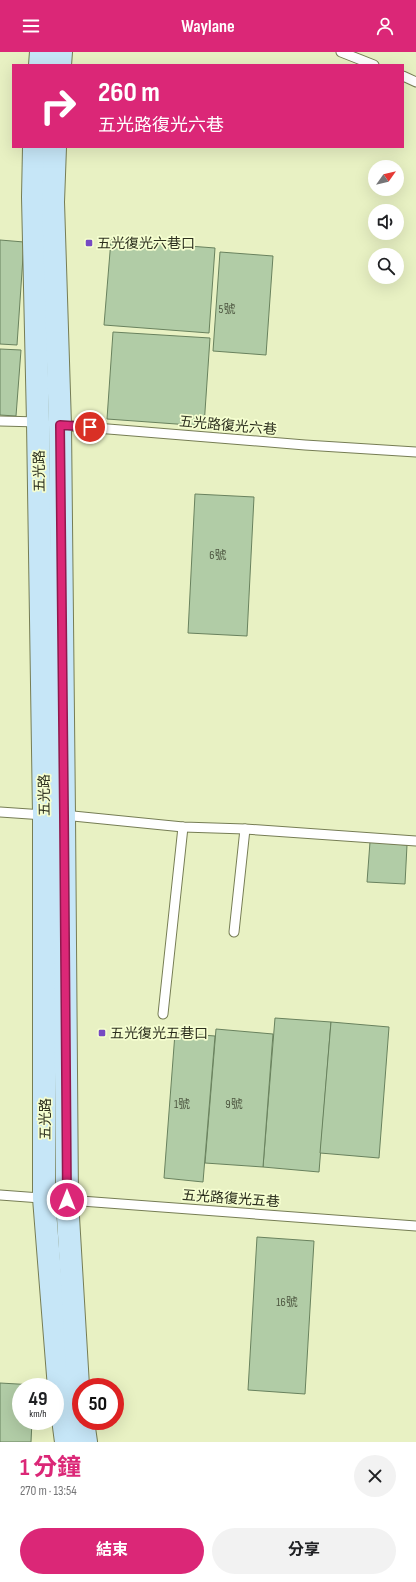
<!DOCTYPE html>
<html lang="zh-TW">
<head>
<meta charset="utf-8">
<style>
	:root { --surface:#fff; --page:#f2f2f2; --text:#202124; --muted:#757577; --accent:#db2777 }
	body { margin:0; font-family:"Sofia Sans Condensed","Noto Sans TC",sans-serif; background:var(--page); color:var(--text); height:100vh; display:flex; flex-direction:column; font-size:15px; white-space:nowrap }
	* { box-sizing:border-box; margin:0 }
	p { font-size:13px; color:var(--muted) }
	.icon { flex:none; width:22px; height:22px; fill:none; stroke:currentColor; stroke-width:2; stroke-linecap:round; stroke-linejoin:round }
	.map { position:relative; height:1390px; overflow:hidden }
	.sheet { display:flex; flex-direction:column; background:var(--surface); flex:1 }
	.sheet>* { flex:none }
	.guide { position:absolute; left:12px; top:12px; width:392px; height:84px; border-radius:0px; box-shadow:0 4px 16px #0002; background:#db2777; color:#fff; overflow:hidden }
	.needle { width:26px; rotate:56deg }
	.tools { position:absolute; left:368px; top:108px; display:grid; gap:8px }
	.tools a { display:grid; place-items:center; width:36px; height:36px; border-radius:50%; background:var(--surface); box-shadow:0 4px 16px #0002; font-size:20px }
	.speed { position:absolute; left:12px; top:1326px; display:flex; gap:8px; font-size:20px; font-weight:700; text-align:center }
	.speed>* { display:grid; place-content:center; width:52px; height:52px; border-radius:50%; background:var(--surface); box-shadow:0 4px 16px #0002; line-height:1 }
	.speed small { font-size:10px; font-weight:400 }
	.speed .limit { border:6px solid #d22; background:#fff; color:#111 }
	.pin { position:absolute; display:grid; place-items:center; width:34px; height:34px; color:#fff; margin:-17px; border:2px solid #fff; border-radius:50%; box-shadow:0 1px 4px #0007 }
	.me { position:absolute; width:44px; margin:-22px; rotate:0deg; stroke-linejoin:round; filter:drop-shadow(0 0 3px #0008) }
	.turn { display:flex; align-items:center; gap:14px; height:84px; padding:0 20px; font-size:18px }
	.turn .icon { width:52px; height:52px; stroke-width:2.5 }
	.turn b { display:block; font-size:28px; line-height:34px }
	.round { display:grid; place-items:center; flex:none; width:42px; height:42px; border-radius:21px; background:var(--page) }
	.headline { display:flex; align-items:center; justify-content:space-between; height:68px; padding:0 20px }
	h1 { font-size:24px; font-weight:700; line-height:30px; color:var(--accent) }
	.button { display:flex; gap:8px; margin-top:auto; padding:8px 20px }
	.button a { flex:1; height:46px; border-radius:24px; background:var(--accent); color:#fff; font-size:16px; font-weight:700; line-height:46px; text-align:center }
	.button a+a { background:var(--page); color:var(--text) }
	header { display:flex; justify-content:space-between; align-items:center; height:52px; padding:0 20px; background:var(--accent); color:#fff; font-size:18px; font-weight:700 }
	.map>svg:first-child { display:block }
	.building { fill:#b1cca6; stroke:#69825e }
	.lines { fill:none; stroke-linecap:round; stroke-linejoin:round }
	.service-casing { stroke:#767d54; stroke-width:11 }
	.secondary-casing { stroke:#767d54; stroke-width:24 }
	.service { stroke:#fff; stroke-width:9 }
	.secondary { stroke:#c6e6f7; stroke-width:22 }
	.route-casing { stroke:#8e194d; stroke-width:10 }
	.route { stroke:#db2777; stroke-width:7 }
	.poi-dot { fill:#764ac3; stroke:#f5fed0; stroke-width:1.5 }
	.labels { text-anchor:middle; stroke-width:3.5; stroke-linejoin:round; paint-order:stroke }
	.number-label { font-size:12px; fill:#4e5741 }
	.poi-label { font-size:14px; fill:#2d301f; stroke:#f5fed0; text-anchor:start }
	.street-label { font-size:14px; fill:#2d301f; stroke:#f5fed0 }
</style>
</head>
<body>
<header><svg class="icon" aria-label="menu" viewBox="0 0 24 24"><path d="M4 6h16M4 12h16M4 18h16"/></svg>Waylane<svg class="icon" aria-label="person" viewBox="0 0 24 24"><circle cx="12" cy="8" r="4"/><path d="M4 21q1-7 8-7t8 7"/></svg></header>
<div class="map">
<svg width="416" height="1390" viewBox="0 0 416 1390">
	<rect width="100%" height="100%" fill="#e8f1c3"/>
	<g class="building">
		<path d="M0 188 24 190 17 293 0 292Z"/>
		<path d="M111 188 215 196 209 281 104 273Z"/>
		<path d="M220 200 273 204 266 303 213 299Z"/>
		<path d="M113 280 210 286 204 374 107 367Z"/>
		<path d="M0 297 21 298 16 364 0 363Z"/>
		<path d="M195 442 254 445 247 584 188 581Z"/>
		<path d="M370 790 407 793 405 832 367 830Z"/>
		<path d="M275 966 331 970 319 1120 263 1115Z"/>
		<path d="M331 970 389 975 379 1106 320 1101Z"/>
		<path d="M216 977 273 982 263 1115 205 1111Z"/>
		<path d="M175 981 215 984 203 1130 164 1126Z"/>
		<path d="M257 1185 314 1189 305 1342 248 1338Z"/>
		<path d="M0 1331 35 1333 34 1335H21V1369H32L31 1390H0Z"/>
	</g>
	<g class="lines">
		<g class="service-casing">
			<g id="service">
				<path d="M341 0 374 13"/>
				<path d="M403 24 416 30"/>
				<path d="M0 369 39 370"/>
				<path d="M59 373 305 393 416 400"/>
				<path d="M0 760 44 763"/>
				<path d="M63 763 183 775 245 777 416 789"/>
				<path d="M234 880 245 777"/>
				<path d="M163 962 183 775"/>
				<path d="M0 1143 416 1174"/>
			</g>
		</g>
		<g class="secondary-casing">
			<g id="secondary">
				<path d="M40 13 41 0"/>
				<path d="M60 13 61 0"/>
				<path d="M34 95 33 145 38 370 44 763V1146L59 1336 66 1390"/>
				<path d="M55 95 53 150 60 373 64 763 67 1148 78 1334 81 1358"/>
				<path d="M83 1369 86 1390"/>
			</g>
		</g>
		<use href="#service" class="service"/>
		<use href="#secondary" class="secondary"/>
	</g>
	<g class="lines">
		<g class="route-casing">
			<path id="route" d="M67 1148 64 763 60 373 90 375"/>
		</g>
		<use href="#route" class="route"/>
	</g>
	<g class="poi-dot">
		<rect x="85" y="187" width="8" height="8" rx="2"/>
		<rect x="98" y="977" width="8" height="8" rx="2"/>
	</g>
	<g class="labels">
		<g class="number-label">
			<text x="227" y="261">5號</text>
			<text x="218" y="507">6號</text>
			<text x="182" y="1056">1號</text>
			<text x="234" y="1056">9號</text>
			<text x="287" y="1254">16號</text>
		</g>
		<g class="poi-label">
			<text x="97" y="196">五光復光六巷口</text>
			<text x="110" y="986">五光復光五巷口</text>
		</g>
		<g class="street-label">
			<text transform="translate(228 373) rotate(5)" y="5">五光路復光六巷</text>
			<text transform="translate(39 419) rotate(-91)" y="5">五光路</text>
			<text transform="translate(44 743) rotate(-91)" y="5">五光路</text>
			<text transform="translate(45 1067) rotate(-90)" y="5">五光路</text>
			<text transform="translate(231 1146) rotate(4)" y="5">五光路復光五巷</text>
		</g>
	</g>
</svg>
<div class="tools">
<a><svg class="needle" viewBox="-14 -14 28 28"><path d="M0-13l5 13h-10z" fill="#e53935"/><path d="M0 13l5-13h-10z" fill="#757577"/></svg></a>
<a><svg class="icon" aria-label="sound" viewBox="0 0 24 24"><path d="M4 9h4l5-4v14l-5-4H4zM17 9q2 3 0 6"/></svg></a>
<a><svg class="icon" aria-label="search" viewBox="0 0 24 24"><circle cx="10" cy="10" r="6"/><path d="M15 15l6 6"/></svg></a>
</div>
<div class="speed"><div>49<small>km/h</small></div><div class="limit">50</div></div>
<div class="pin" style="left:90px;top:375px;background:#d93025"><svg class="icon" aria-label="arrive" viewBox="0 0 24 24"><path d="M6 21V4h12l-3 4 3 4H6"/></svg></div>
<svg class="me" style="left:67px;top:1148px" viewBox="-20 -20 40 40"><circle r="17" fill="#db2777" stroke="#fff" stroke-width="3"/><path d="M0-11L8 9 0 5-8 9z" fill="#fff"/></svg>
<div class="guide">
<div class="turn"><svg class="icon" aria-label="right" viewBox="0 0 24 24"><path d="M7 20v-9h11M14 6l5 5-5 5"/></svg><div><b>260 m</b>五光路復光六巷</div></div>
</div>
</div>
<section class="sheet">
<div class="headline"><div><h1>1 分鐘</h1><p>270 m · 13:54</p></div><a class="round"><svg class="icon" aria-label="close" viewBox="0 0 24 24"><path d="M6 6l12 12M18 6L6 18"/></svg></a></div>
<div class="button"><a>結束</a><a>分享</a></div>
</section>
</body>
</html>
